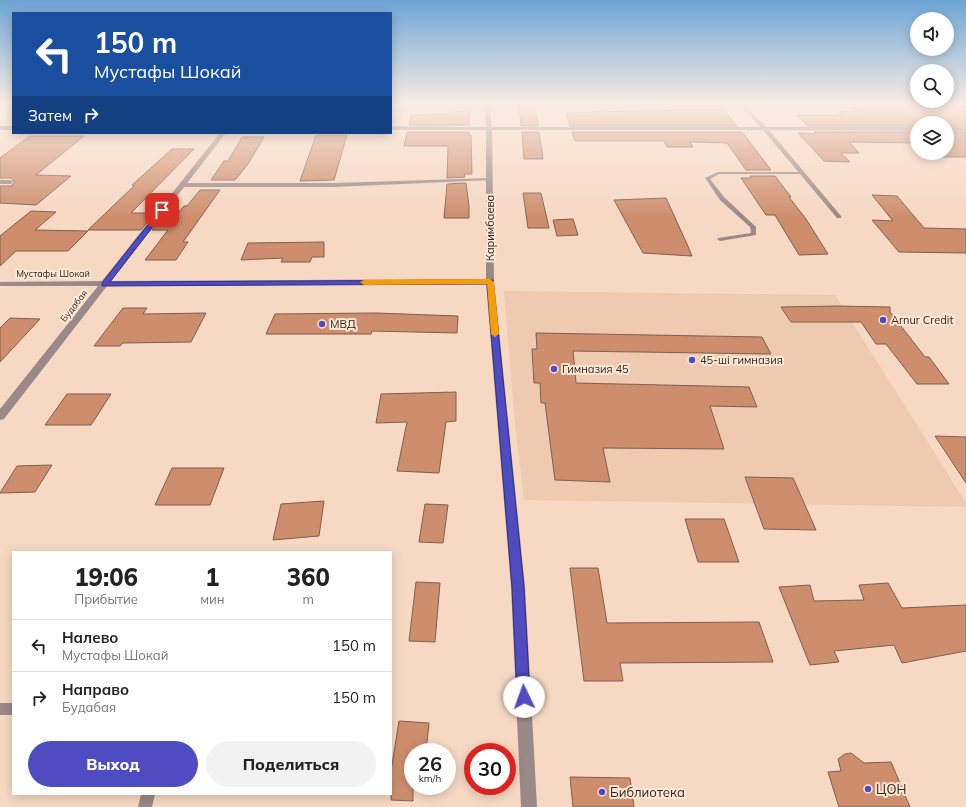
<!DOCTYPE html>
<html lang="ru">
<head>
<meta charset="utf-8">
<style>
	:root { --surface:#fff; --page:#f2f2f2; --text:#222; --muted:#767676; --line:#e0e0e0; --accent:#4f4bc1 }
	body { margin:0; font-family:Mulish,sans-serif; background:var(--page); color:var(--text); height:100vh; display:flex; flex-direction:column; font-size:15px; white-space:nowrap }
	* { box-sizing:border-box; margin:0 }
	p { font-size:13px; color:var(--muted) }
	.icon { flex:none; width:22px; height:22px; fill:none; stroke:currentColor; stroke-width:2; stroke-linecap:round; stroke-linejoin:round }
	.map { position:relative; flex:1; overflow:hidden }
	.sheet { position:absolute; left:12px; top:551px; width:380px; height:244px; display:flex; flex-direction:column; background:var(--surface); border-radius:0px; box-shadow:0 2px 10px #0003 }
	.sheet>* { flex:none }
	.hud { position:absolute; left:12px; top:12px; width:380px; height:122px; border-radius:0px; box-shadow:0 2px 10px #0003; background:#1a4fa0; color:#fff; overflow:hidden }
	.buttons { position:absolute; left:910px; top:12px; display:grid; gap:8px }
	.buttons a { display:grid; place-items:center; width:44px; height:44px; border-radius:50%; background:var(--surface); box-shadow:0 2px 10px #0003; font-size:20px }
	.speed { position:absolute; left:404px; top:743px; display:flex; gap:8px; font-size:20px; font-weight:700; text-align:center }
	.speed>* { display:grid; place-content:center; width:52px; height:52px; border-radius:50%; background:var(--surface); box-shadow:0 2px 10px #0003; line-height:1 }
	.speed small { font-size:10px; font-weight:400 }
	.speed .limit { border:6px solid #d22; background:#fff; color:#111 }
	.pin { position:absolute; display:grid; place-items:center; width:34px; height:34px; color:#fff; margin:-17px; border-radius:8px; box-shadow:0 2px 6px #0006 }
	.me { position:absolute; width:44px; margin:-22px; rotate:357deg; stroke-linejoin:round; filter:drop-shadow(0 0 3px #0008) }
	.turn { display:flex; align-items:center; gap:14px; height:84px; padding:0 16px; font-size:18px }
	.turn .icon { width:52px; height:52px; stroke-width:2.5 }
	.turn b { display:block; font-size:28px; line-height:34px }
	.then { display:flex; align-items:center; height:38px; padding:0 16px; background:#0003; gap:8px; font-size:15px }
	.eta { display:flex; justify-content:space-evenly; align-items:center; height:68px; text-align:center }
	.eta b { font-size:24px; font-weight:800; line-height:28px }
	.button { display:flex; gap:8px; margin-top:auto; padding:8px 16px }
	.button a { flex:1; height:46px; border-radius:24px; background:var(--accent); color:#fff; font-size:16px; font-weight:800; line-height:46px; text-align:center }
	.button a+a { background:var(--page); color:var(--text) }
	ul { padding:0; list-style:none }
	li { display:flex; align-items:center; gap:12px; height:52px; padding:0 16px; border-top:1px solid var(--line) }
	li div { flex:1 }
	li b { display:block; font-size:15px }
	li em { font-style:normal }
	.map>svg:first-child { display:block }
	.built { fill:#eecab0 }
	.building { fill:#ce8e6d; stroke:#7c5f51 }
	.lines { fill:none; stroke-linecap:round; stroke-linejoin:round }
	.lane { fill:#998988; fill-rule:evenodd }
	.street { fill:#998988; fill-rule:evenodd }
	.route { fill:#4f4bc1; stroke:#33317d }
	.slow { fill:#f59e0b }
	.poi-dot { fill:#4f4bc1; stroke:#ffe7d6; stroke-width:1.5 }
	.labels { text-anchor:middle; stroke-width:4; stroke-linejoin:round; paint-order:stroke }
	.far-street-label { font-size:9px; fill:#2f241c; stroke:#ffe7d6 }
	.street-label { font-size:11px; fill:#2f241c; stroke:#ffe7d6 }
	.poi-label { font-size:11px; fill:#2f241c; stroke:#ffe7d6; text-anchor:start }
	.near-poi-label { font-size:13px; fill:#2f241c; stroke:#ffe7d6; text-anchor:start }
</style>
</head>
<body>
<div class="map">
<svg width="966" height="807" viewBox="0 0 966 807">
	<rect width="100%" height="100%" fill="#f6d8c3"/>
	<path class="built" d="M504 291 835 295 966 503V507L524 500 515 424Z"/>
	<g class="building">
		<path d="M519 104H532L537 117 538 126H521Z"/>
		<path d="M848 104H966V126H947V123H917V126H808L797 115H842L839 112H858Z"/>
		<path d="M672 110H724L737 126H570L566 113Z"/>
		<path d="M451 112H470L469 125H409L411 115 450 114Z"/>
		<path d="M407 132H469V135H471L472 174H464L465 177 447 178 448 146H404Z"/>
		<path d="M522 132H539L543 159H524Z"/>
		<path d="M572 132H742L771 170H746L727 143 690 142 693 147H667L664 141H575Z"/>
		<path d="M814 132H917V146L913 143 849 142 859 153H841L850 162 824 161 798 133 816 134Z"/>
		<path d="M947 132H966V157H932L926 153H947Z"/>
		<path d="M316 135H347L334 180 300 181Z"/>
		<path d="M30 136H84L36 175 71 176 36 205 0 203V186H11L15 182 11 178H0V158Z"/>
		<path d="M242 137H264L248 164 235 180H211L224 161H228Z"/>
		<path d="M172 149H194L131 213H154L141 230H88L134 186 132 185Z"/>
		<path d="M750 176H775L791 197H789L806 219 828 254 799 255 775 215H766L741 178H751Z"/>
		<path d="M466 183 469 206V218H444L447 184Z"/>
		<path d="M200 190H220L183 242H188L176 260H145L168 230H152L166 213H178L184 206H187Z"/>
		<path d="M523 193H541L549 228H528Z"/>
		<path d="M872 195 897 196 924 228 966 229V253L899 252 872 220 893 221Z"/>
		<path d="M666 198 687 244 692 256 643 253 614 200Z"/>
		<path d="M31 211 56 212 35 230 88 231 68 251H16L0 266V236Z"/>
		<path d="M573 219 578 235 557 236 553 220Z"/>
		<path d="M324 242V257H312L310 262H281L283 258 241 260 248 243Z"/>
		<path d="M837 306 890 307V312L925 357H929L949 384H917L886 344H876L861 322H791L781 307Z"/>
		<path d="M123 308H147L143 314 206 313 191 342 123 343 120 346H94Z"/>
		<path d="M376 313 458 316 457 333 372 331 371 334H266L275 314Z"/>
		<path d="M10 318 40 319 0 362V328Z"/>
		<path d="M536 333 762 337 771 354 573 351 576 383 749 387 757 407 710 406 724 449 603 448 610 482 555 480 545 403H541L540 383H534L532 349H537Z"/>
		<path d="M456 392V421L446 422 439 473 397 471 407 422 376 423 381 394Z"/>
		<path d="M67 394H111L91 425H45Z"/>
		<path d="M935 436 966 437V483Z"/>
		<path d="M52 465 35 492 0 493 17 466Z"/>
		<path d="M172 468H224L210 505H155Z"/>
		<path d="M745 477 793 478 816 530 764 529Z"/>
		<path d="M324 501 319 536 273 540 281 504Z"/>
		<path d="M425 504 448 505 443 543 419 542Z"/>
		<path d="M685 519H724L739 562H698Z"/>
		<path d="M570 568H598L607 623 759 622 773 662 620 663 623 681H584Z"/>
		<path d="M416 582 440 583 435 642 409 641Z"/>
		<path d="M888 583 902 608 966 605V651L902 663 894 645 834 651 839 662 810 665 779 587 810 585 814 601 864 600 859 585Z"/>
		<path d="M399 721 429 723 426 752H413V801L391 800V771Z"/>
		<path d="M851 753 864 763 891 762 910 807H839L828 772 841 771 838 759 845 754Z"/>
		<path d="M570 777 630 778 634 807H573Z"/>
	</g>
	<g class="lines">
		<g class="lane">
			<path d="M718 172H802L804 173 802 174H719L710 179 724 197 756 227V235L720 241 717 239 718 238 751 233 750 227 720 200 705 178Z"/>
			<path d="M490 178H492V180L334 187H182L179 185 182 183H334Z"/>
			<path d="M0 180H11L14 182 11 184H0Z"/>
			<rect x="0" y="703" width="13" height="12"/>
			<path d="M141 794H155L152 807H138Z"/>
		</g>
		<g class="street">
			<path d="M485 104H489L492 127H760L739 104H744L766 127H917V131L769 130 841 216V218H837L763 130H492L494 281 525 587 537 807H521L511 587 486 283 107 286 4 419 0 420V409L98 286H0V282L102 281 220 133H226L111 281 486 279V130H391V126L486 127Z"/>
			<rect x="0" y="126" width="13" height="4"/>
			<rect x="947" y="127" width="19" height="4"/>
		</g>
	</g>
	<linearGradient id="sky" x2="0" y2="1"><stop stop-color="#6ca5d6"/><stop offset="0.48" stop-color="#fbede4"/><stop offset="1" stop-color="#fbede4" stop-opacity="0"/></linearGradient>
	<rect width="966" height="217" fill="url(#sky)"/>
	<path class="route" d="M162 208 165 210V211L110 282 493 280 524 587 530 697 529 702 524 704 519 702 517 697 512 587 487 284 102 286V283L160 209Z"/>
	<path class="slow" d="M490 279 494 282 499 334 495 337 491 334 487 284 364 285 360 282 364 280Z"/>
	<g class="poi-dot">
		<circle cx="883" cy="320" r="4"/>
		<circle cx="322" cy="324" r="4"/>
		<circle cx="692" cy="360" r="4"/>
		<circle cx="554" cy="369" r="4"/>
		<circle cx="868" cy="789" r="4"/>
		<circle cx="602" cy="792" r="4"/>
	</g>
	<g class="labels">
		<g class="far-street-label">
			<text x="53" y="277">Мустафы Шокай</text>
			<text transform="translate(74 306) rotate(-52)" y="3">Будабая</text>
		</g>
		<g class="street-label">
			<text transform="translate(490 228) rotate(-90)" y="4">Каримбаева</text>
		</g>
		<g class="poi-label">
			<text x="891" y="324">Arnur Credit</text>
			<text x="330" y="328">МВД</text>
			<text x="700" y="364">45-ші гимназия</text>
			<text x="562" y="373">Гимназия 45</text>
		</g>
		<g class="near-poi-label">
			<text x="876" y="794">ЦОН</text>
			<text x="610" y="797">Библиотека</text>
		</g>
	</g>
</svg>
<div class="buttons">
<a><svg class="icon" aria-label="sound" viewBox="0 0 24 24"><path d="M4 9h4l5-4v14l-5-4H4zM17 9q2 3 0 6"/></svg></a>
<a><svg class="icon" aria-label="search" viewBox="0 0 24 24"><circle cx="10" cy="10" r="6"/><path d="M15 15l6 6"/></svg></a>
<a><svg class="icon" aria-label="layers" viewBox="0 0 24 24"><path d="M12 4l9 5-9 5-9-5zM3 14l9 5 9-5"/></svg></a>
</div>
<div class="speed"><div>26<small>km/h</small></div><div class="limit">30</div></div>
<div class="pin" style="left:162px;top:210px;background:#d93025"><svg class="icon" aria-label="arrive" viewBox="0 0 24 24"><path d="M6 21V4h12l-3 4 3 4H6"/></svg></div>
<svg class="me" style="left:524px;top:697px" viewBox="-20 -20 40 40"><circle r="19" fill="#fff"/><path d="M0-13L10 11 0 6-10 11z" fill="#4f4bc1"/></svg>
<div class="hud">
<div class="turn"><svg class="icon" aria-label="left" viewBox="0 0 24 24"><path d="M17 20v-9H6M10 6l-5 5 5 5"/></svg><div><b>150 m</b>Мустафы Шокай</div></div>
<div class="then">Затем<svg class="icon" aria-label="right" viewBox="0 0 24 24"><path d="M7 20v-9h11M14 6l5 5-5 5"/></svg></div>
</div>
<section class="sheet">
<div class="eta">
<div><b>19:06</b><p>Прибытие</p></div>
<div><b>1</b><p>мин</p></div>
<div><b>360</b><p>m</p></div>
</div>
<ul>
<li><svg class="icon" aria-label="left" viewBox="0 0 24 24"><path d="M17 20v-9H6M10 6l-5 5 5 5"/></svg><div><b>Налево</b><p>Мустафы Шокай</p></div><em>150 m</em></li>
<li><svg class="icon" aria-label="right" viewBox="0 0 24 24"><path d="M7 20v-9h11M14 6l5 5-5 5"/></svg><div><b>Направо</b><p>Будабая</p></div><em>150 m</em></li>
</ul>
<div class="button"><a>Выход</a><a>Поделиться</a></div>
</section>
</div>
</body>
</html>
